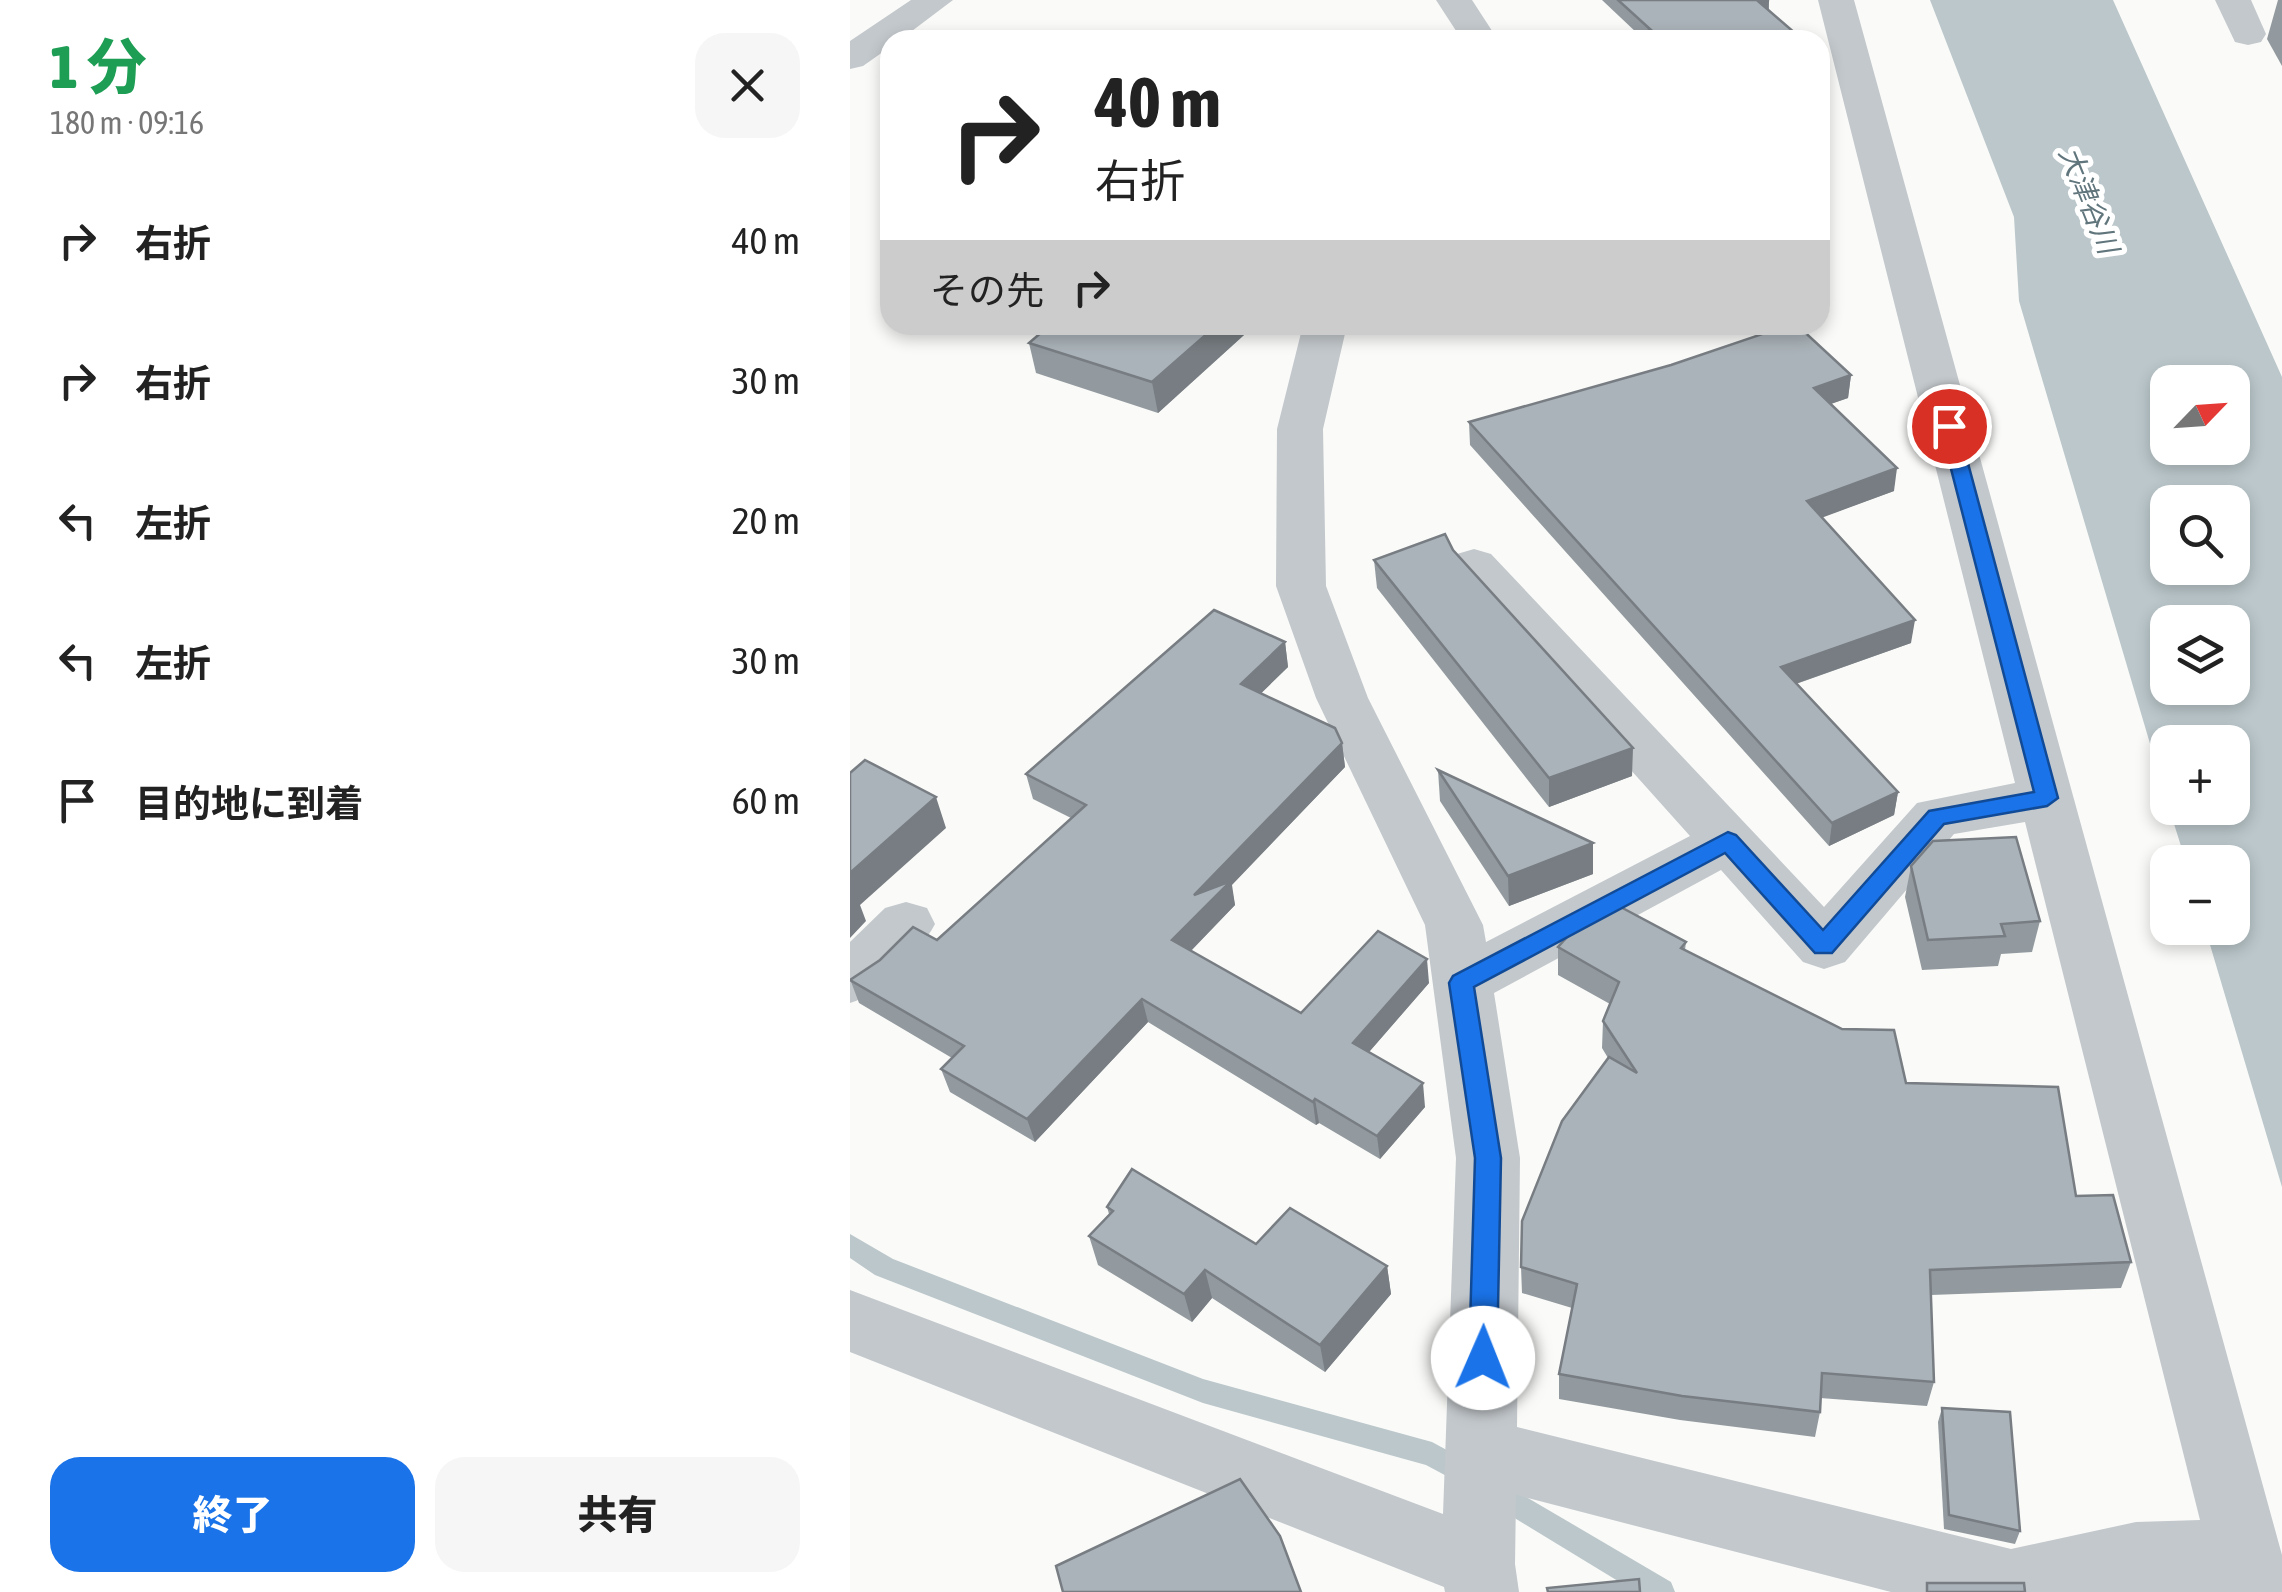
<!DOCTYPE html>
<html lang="ja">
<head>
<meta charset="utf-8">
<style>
	:root { --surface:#fff; --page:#f6f6f6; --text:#222; --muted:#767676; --accent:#1a73e8 }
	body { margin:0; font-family:"Asap Condensed","Noto Sans JP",sans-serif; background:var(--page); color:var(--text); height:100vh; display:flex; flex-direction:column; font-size:38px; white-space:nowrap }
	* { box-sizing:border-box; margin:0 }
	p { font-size:32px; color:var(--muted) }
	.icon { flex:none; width:55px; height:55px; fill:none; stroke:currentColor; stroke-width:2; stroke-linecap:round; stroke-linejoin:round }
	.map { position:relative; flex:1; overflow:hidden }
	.details { display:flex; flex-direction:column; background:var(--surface); width:850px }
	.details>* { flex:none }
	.banner { position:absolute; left:30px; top:30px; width:950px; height:305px; border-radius:30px; box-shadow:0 5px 15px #0003; background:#fff; color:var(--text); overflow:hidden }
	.needle { width:65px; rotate:65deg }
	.controls { position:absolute; left:1300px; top:365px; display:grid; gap:20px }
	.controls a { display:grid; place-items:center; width:100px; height:100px; border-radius:20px; background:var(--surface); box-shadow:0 5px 15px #0003; font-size:50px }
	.pin { position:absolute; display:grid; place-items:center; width:85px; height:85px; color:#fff; margin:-42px; border:5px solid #fff; border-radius:50%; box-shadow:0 2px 10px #0007 }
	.me { position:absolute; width:110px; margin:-55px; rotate:1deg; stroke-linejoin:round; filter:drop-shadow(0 0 8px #0008) }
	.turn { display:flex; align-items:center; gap:35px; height:210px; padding:0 50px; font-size:45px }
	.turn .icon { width:130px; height:130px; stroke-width:2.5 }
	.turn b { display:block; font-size:70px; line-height:85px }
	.then { display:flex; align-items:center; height:95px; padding:0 50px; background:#0003; gap:20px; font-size:38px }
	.round { display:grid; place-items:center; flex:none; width:105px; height:105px; border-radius:30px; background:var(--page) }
	.summary { display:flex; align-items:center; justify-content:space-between; height:170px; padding:0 50px }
	h1 { font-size:60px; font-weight:800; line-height:75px; color:#1e9e55 }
	.action { display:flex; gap:20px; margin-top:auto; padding:20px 50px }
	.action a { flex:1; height:115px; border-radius:30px; background:var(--accent); color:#fff; font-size:40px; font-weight:800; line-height:115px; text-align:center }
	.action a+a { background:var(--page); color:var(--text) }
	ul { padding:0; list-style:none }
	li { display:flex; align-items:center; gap:30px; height:140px; padding:0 50px }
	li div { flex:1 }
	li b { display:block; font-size:38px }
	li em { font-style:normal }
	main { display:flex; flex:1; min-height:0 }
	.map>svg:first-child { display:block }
	.water { fill:#bbc7cb; fill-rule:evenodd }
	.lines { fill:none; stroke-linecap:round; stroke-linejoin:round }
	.stream { fill:#bbc7cb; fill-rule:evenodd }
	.street { fill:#c3c8cc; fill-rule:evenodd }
	.wall { fill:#929a9f }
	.shaded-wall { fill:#777d82 }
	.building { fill:#aab3b9; stroke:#777d82; stroke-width:2.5 }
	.route { fill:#1a73e8; stroke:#114b97; stroke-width:2.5 }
	.labels { text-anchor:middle; stroke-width:10; stroke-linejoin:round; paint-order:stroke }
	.far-water-label { font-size:28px; font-style:italic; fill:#60757c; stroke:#fff }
</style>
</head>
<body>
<main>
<section class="details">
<div class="summary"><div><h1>1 分</h1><p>180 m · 09:16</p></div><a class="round"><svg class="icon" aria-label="close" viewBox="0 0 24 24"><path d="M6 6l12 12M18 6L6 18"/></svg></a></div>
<ul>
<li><svg class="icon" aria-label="right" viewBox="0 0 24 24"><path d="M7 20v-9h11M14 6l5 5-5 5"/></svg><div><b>右折</b></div><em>40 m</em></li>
<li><svg class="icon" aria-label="right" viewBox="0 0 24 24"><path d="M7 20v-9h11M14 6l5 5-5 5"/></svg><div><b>右折</b></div><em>30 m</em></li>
<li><svg class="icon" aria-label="left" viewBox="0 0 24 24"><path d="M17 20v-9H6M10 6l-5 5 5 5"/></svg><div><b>左折</b></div><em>20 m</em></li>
<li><svg class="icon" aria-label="left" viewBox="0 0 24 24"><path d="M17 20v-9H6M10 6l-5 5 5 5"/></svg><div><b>左折</b></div><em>30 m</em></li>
<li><svg class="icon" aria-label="arrive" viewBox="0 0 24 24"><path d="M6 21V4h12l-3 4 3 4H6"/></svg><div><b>目的地に到着</b></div><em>60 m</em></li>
</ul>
<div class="action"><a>終了</a><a>共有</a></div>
</section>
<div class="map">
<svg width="1432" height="1592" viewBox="0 0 1432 1592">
	<rect width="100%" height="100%" fill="#fafaf8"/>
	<path class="water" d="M1080 0H1263L1432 377V1187L1355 928H1382V862H1336L1319 808H1382V742H1318L1317 801 1169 301 1164 217ZM1318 382H1382V448H1318ZM1318 502H1382V568H1318ZM1318 622H1382V688H1318Z"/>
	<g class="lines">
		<g class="stream">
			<path d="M0 1234 43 1259 353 1379 582 1442 628 1467 632 1476 628 1485 619 1488 576 1465 353 1403 25 1275 0 1258Z"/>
			<path d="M644 1478 821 1582 825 1592H786L635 1500 631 1491 635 1482Z"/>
		</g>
		<g class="street">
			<path d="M61 0H103L50 40H40V47L13 66 0 69V41Z"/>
			<path d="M586 0H622L648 40H612Z"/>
			<path d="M968 0H1004L1432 1555V1592H1041L666 1495 665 1564 669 1592H595L594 1587 0 1352V1290L593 1514 606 1158 575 925 466 698 426 586 427 429 453 325H497L473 429 476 586 518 698 633 925 636 942 840 836 607 576 599 565 607 554 624 549 641 554 974 907 1067 803 1165 783ZM1175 822 1350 1520 1286 1522 1161 1549 667 1427 670 1158 644 993 871 870 953 962 974 969 995 962 1104 834Z"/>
			<path d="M1365 0H1401L1416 34 1411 42 1398 45 1385 42Z"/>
			<path d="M56 902 77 908 85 924C68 955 34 992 0 1003V942L35 908Z"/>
		</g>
	</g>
	<g class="wall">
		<path d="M752 0H919V11L788 34Z"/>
		<path d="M1428 0H1432V66L1417 39Z"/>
		<path d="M200 325H405L308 413 186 373 179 343Z"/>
		<path d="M1001 375 998 398 980 404 1044 491 972 517 1061 643 946 684 1048 792 1044 815 979 846 620 445 619 422Z"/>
		<path d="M603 550 782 776 699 807 527 588 524 560Z"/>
		<path d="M435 642 438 667 411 693 492 743 495 767 381 885 385 905 341 951 451 1013 579 983 519 1052 575 1107 530 1159 469 1123 466 1125 298 1022 185 1142 100 1092 91 1069 102 1058 9 1003 0 979 87 940 221 818 183 799 176 774Z"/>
		<path d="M588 770 743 843V874L659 906 590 801Z"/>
		<path d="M1061 866 1190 921 1182 952 1151 954 1148 966 1072 970 1055 897Z"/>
		<path d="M836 942 835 950 1056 1083 1226 1196 1281 1262 1271 1288 1081 1295 1084 1382 1077 1406 970 1398V1412L965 1437 830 1420 709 1399V1374L722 1308 672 1293 671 1267 758 1058 752 1048 753 1021 760 1004 708 975V947Z"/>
		<path d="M257 1207 406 1244 537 1266 541 1294 475 1372 362 1298 342 1322 248 1265 239 1236 259 1214Z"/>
		<path d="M1092 1408 1170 1531 1165 1544 1094 1529 1088 1422Z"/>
	</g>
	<g class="shaded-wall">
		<path d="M919 0 918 14 909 2Z"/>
		<path d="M367 325H405L308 413 302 382Z"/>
		<path d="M1001 375 998 398 961 411 964 388Z"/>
		<path d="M1047 468 1044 491 955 524 957 501Z"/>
		<path d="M1065 620 1061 643 928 690 931 667Z"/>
		<path d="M435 642 438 667 395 709 391 684Z"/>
		<path d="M492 743 495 767 382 885 385 905 328 964 322 940 344 895Z"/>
		<path d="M783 748 782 776 699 807V778Z"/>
		<path d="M1048 792 1044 815 979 846 982 823Z"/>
		<path d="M86 797 96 828 10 905 16 921 0 938V873Z"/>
		<path d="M743 843V874L659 906 658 876Z"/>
		<path d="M577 959 579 983 506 1067 503 1043Z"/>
		<path d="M292 999 298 1022 185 1142 177 1119Z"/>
		<path d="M573 1083 575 1107 530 1159 527 1136Z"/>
		<path d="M465 1099 469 1123 466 1125 463 1102Z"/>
		<path d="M537 1266 541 1294 475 1372 470 1345Z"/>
		<path d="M355 1270 362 1298 342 1322 334 1294Z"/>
	</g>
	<g class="building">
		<path d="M768 0H919L909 2 953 40H767L801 30Z"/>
		<path d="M200 325H367L302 382 179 343Z"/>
		<path d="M939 325H947L1001 375 964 388 1047 468 957 501 1065 620 931 667 1048 792 982 823 619 422 821 365Z"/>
		<path d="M595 534 603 550 783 748 699 778 524 560Z"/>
		<path d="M364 610 435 642 391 684 485 728 492 743 344 895 381 881 322 940 451 1013 528 931 577 959 503 1043 573 1083 527 1136 465 1099 463 1102 292 999 177 1119 91 1069 114 1046 0 980 30 960 63 927 87 940 236 805 176 774Z"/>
		<path d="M15 760 86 797 0 873V773Z"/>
		<path d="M588 770 743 843 658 876Z"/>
		<path d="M1166 837 1190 921 1151 924 1155 936 1078 940 1061 866 1083 841Z"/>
		<path d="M765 904 836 942 831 948 992 1029 1044 1030 1056 1083 1208 1087 1226 1196 1263 1195 1281 1262 1080 1270 1084 1382 972 1373 970 1412 832 1396 709 1374 727 1284 671 1267 672 1221 712 1121 759 1057 787 1073 753 1021 769 982 708 947 730 923Z"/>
		<path d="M282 1169 406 1244 440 1208 537 1266 470 1345 355 1270 334 1294 239 1236 263 1211 257 1207Z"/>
		<path d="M1092 1408 1160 1412 1170 1531 1099 1515Z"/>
		<path d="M390 1479 430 1536 451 1592H213L206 1566Z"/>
		<path d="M789 1579 790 1592H698L697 1588Z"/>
		<path d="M1077 1583H1174L1175 1592H1077Z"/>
	</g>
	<path class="route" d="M1099 421 1108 426 1208 798 1197 806 1094 824 982 953H965L875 853 624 987 651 1158 647 1358 643 1367 633 1371 623 1367 619 1358 625 1158 599 983 603 976 878 832 886 835 973 930 1079 811 1184 792 1090 426Z"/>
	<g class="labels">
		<g class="far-water-label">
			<text transform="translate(1239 200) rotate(68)" y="10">大津谷川</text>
		</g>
	</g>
</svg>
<div class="controls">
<a><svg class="needle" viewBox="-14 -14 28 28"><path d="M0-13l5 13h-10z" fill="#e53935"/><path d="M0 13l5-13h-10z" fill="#767676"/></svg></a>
<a><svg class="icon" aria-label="search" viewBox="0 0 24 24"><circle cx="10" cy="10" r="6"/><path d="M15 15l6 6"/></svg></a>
<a><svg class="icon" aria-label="layers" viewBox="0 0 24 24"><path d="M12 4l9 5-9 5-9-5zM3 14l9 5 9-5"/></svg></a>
<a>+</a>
<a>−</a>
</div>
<div class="pin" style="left:1099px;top:426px;background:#d93025"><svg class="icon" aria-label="arrive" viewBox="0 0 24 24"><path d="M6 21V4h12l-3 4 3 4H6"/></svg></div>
<svg class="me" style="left:633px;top:1358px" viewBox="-20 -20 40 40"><circle r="19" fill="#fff"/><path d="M0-13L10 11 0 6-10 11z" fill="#1a73e8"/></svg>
<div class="banner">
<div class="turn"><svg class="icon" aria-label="right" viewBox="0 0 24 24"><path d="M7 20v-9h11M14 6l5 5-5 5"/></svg><div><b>40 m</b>右折</div></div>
<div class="then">その先<svg class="icon" aria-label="right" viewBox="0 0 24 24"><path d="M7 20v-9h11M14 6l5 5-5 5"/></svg></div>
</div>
</div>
</main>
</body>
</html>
